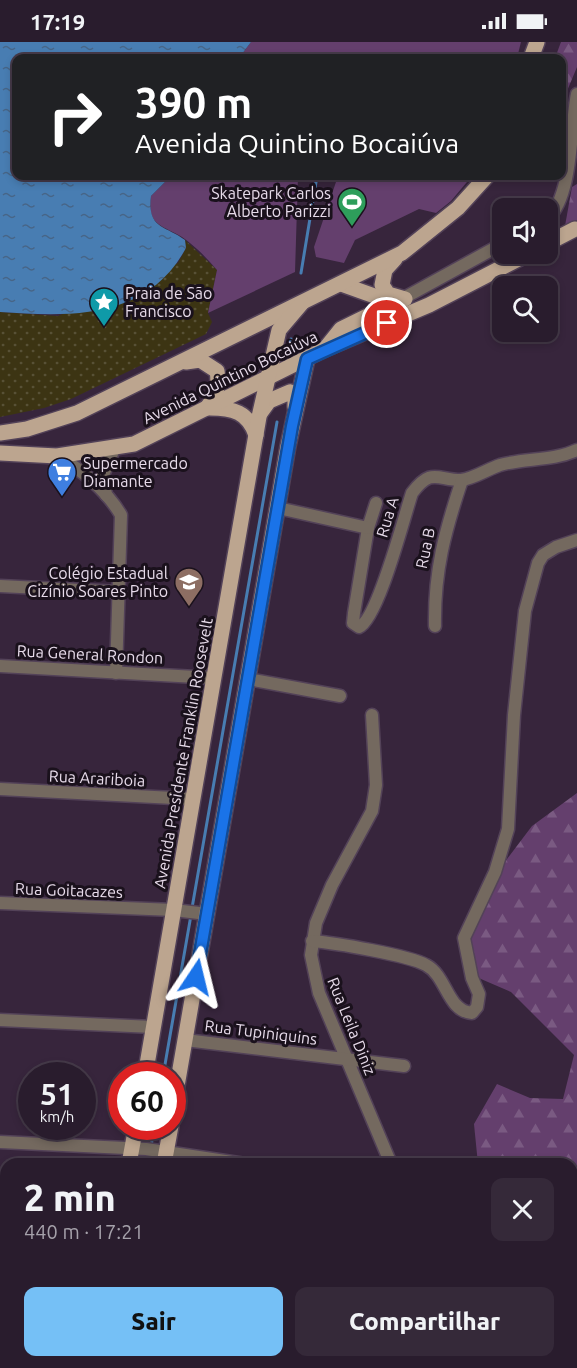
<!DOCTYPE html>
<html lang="pt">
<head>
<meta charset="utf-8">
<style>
	:root { --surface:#291c2d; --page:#352939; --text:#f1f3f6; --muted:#a5a1aa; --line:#453a49; --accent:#75c0f6 }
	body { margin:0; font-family:Ubuntu,sans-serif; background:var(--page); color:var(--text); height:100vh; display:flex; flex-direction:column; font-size:22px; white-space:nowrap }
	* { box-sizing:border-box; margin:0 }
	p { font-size:20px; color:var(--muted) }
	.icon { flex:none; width:33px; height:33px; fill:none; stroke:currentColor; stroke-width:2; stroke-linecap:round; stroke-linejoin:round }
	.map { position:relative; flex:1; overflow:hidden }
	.drawer { position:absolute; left:0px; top:1116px; width:578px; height:210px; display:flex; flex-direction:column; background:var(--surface); border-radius:18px 18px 0 0; box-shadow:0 3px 9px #0003,0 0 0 2px var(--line) }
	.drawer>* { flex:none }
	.banner { position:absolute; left:12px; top:12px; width:554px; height:126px; border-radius:12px; box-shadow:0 3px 9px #0003,0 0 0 2px var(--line); background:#202124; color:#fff; overflow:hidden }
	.buttons { position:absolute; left:492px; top:156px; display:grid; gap:12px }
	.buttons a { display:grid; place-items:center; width:66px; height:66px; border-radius:12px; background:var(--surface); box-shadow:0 3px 9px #0003,0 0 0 2px var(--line); font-size:30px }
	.speed { position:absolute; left:18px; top:1020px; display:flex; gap:12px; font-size:30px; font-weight:700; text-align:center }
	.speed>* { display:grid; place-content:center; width:78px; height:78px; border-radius:50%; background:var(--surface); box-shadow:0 3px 9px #0003,0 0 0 2px var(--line); line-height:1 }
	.speed small { font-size:15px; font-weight:400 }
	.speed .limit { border:9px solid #d22; background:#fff; color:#111 }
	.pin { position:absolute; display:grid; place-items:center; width:51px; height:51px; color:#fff; margin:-26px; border:3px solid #fff; border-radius:50%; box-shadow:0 2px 6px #0007 }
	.me { position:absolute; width:66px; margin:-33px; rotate:10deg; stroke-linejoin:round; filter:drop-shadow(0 0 4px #0008) }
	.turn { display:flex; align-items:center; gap:21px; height:126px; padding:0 24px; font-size:27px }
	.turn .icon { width:78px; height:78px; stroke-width:2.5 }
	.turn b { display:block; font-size:42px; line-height:51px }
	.round { display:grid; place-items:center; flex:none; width:63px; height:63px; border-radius:12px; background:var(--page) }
	.overview { display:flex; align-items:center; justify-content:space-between; height:102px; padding:0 24px }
	h1 { font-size:36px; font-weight:800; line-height:45px }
	.primary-button { display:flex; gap:12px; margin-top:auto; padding:12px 24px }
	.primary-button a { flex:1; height:69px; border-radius:12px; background:var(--accent); color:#111; font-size:24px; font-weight:800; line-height:69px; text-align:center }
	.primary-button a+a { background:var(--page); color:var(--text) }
	.status { display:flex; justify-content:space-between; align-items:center; height:42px; padding:0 30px; background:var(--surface); direction:ltr }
	.status svg { height:16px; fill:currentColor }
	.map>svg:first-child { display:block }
	.forest { fill:url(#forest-firs) }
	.sand { fill:url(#sand-dots) }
	.park { fill:#643f6d }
	.water { fill:url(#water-ripples) }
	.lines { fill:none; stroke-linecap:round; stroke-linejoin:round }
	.stream { stroke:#487db2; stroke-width:3 }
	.minor-casing { stroke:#534258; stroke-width:15 }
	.major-casing { stroke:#534258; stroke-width:18 }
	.minor { stroke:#74695f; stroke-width:12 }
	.major { stroke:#bca58f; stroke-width:15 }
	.route-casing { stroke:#114b97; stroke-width:15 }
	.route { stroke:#1a73e8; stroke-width:10 }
	.labels { text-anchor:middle; stroke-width:6; stroke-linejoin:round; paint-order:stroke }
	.poi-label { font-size:16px; fill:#e7dbea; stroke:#1a111c; text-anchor:end }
	.street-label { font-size:16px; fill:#e7dbea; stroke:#1a111c }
</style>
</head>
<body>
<div class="status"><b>17:19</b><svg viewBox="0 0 49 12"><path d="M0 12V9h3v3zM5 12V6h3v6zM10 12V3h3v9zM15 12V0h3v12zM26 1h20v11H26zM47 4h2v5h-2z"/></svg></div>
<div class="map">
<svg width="577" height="1326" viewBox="0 0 577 1326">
	<defs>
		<pattern id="forest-firs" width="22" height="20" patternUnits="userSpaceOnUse" patternTransform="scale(1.5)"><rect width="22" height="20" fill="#643f6d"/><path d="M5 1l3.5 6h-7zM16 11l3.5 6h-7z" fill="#7a5a82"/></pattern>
		<pattern id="sand-dots" width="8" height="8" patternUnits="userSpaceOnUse" patternTransform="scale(1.5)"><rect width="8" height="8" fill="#3c3413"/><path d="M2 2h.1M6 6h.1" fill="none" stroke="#585136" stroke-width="1.8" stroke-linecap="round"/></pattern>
		<pattern id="water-ripples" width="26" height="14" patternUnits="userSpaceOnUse" patternTransform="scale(1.5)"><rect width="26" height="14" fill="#487db2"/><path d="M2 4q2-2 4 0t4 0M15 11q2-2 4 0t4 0" fill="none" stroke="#476587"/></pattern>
	</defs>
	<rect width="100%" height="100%" fill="#37253c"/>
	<g class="forest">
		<path d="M561 0H577V25L567 49 561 120V16H555Z"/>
		<path d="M577 142V178L565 184 572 145Z"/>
		<path d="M577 751V1258L572 1257V1122H478L474 1082 497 1042 530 1056 563 1057 574 1013 511 950 474 934 471 894 498 829 532 784Z"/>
	</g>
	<path class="sand" d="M185 198 217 228 208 271 212 280 206 292 71 357 44 366 0 375V270L58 274 178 221 186 206Z"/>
	<g class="park">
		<path d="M251 0H521L517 16H239Z"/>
		<path d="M171 134H298L295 230 208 271 217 228C207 216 195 204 182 195 161 182 147 184 151 154Z"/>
		<path d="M338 134H472L451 159 436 171 419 167 355 198 344 221 316 215 314 205Z"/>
	</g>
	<path class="water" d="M0 0H251L239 16H16V134H171L151 154C147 187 165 183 185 198L186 206C147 278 71 275 0 270Z"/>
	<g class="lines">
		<g class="stream">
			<path d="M301 231 317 134"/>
			<path d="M287 319 291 297"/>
			<path d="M192 866 277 380"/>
			<path d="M163 1034 191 873"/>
			<path d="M151 1105 154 1084"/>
			<path d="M148 1122 149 1112"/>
			<path d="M113 1326 114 1320"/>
		</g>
		<g class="minor-casing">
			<g id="minor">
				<path d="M548 176C573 153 570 85 577 52"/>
				<path d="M402 257 502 202"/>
				<path d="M57 414C81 427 107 449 121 473L116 631"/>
				<path d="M106 453 103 433 114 407"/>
				<path d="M376 461 368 486 354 571 353 581 359 585C378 577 404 475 412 451 432 425 437 438 461 438 473 437 488 427 500 423 524 416 554 419 577 408"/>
				<path d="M278 466 368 486"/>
				<path d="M0 544 120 550"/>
				<path d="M435 584C434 529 445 489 462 438"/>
				<path d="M0 624 214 636"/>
				<path d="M248 637 340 654"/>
				<path d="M372 673 376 743 372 769 332 843 316 881 311 913 319 951 391 1122"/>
				<path d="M0 747 193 757"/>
				<path d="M0 861 174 868 207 872"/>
				<path d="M312 899C335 901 408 913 426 923 447 934 447 969 472 971L477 965 479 952 472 936 464 896 495 830 508 787 514 673 525 569 538 521 543 513 556 505 577 498"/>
				<path d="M0 978 153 985"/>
				<path d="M185 998 404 1024"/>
				<path d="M0 1100 146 1107 245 1122"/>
				<path d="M0 1219 6 1220"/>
				<path d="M245 1326 246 1320"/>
				<path d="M388 1326 391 1320"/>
				<path d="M492 1326 493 1320"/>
			</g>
		</g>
		<g class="major-casing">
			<g id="major">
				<path d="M531 16 537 0"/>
				<path d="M548 201 575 187"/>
				<path d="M395 217 385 228 382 243 388 252 405 257"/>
				<path d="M341 242 394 261"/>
				<path d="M325 307 341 287 402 257"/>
				<path d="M186 320 200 318 217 329C220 345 215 354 207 366"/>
				<path d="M210 366C233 366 248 370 256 393"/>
				<path d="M261 370 269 359 290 350 295 356V365"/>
				<path d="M0 391 27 387 77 371 402 211 458 166 487 134"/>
				<path d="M0 411 57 414 134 402 325 307 429 263 528 212"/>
				<path d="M145 1034 259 375 279 288 302 261"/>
				<path d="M172 1073 288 404 307 317"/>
				<path d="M129 1122 136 1084"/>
				<path d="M164 1122 171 1084"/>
				<path d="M94 1326 95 1320"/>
				<path d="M129 1326 130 1320"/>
			</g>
		</g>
		<use href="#minor" class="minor"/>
		<use href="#major" class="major"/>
	</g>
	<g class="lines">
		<g class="route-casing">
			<path id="route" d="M196 935 292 384 307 317 387 281"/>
		</g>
		<use href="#route" class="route"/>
	</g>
	<defs>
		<g id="stadium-pin" transform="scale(1.5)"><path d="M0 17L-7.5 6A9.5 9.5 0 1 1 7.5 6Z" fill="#2e9e5b" stroke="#1a111c"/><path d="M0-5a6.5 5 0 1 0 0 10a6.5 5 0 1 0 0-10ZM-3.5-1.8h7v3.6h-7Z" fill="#fff"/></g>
		<g id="sight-pin" transform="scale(1.5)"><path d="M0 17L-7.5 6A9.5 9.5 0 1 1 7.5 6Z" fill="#0f9aa8" stroke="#1a111c"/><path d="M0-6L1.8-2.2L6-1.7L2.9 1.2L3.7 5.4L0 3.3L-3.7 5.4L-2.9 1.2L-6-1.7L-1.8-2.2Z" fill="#fff"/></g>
		<g id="supermarket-pin" transform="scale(1.5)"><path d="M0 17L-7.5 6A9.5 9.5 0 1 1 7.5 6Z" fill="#3f7fe0" stroke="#1a111c"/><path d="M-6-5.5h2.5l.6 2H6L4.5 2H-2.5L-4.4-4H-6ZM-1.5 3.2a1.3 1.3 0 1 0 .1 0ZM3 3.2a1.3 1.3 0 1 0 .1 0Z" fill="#fff"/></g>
		<g id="school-pin" transform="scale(1.5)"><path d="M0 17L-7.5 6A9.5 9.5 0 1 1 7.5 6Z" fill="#8d6e63" stroke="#1a111c"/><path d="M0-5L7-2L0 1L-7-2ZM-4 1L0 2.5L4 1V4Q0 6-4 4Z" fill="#fff"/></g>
	</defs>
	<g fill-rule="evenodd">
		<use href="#stadium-pin" x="352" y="160"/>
		<use href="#sight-pin" x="104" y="260"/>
		<use href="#supermarket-pin" x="62" y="430"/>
		<use href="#school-pin" x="189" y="540"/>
	</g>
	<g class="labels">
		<g class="poi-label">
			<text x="331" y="157">Skatepark Carlos<tspan x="331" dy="18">Alberto Parizzi</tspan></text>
			<text x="125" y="257" text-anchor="start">Praia de São<tspan x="125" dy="18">Francisco</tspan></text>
			<text x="83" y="427" text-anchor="start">Supermercado<tspan x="83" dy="18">Diamante</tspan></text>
			<text x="168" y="537">Colégio Estadual<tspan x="168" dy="18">Cizínio Soares Pinto</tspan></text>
		</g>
		<g class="street-label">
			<text transform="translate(230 335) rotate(-26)" y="6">Avenida Quintino Bocaiúva</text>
			<text transform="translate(387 475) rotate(-73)" y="6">Rua A</text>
			<text transform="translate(425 506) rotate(-78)" y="6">Rua B</text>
			<text transform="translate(90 612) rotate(3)" y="6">Rua General Rondon</text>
			<text transform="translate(183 711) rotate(-80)" y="6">Avenida Presidente Franklin Roosevelt</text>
			<text transform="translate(97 736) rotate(3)" y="6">Rua Arariboia</text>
			<text transform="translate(69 848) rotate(2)" y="6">Rua Goitacazes</text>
			<text transform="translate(352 984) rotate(68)" y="6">Rua Leila Diniz</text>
			<text transform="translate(261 990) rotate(7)" y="6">Rua Tupiniquins</text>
		</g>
	</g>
</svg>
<div class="buttons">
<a><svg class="icon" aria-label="sound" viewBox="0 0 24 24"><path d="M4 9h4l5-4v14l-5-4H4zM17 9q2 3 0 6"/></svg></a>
<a><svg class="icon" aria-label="search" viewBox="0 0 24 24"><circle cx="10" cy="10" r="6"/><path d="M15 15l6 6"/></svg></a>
</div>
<div class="speed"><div>51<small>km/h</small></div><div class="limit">60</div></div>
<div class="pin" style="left:387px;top:281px;background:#d93025"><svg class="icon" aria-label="arrive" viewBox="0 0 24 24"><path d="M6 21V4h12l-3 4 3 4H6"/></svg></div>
<svg class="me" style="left:196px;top:935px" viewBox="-20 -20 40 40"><path d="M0-17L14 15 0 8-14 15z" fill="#1a73e8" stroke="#fff" stroke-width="4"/></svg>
<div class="banner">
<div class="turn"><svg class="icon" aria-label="right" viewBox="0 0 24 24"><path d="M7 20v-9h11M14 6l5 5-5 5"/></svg><div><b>390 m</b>Avenida Quintino Bocaiúva</div></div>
</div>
<section class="drawer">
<div class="overview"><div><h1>2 min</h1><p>440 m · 17:21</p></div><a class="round"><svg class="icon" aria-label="close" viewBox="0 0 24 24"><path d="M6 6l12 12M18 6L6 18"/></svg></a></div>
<div class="primary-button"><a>Sair</a><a>Compartilhar</a></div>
</section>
</div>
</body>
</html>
